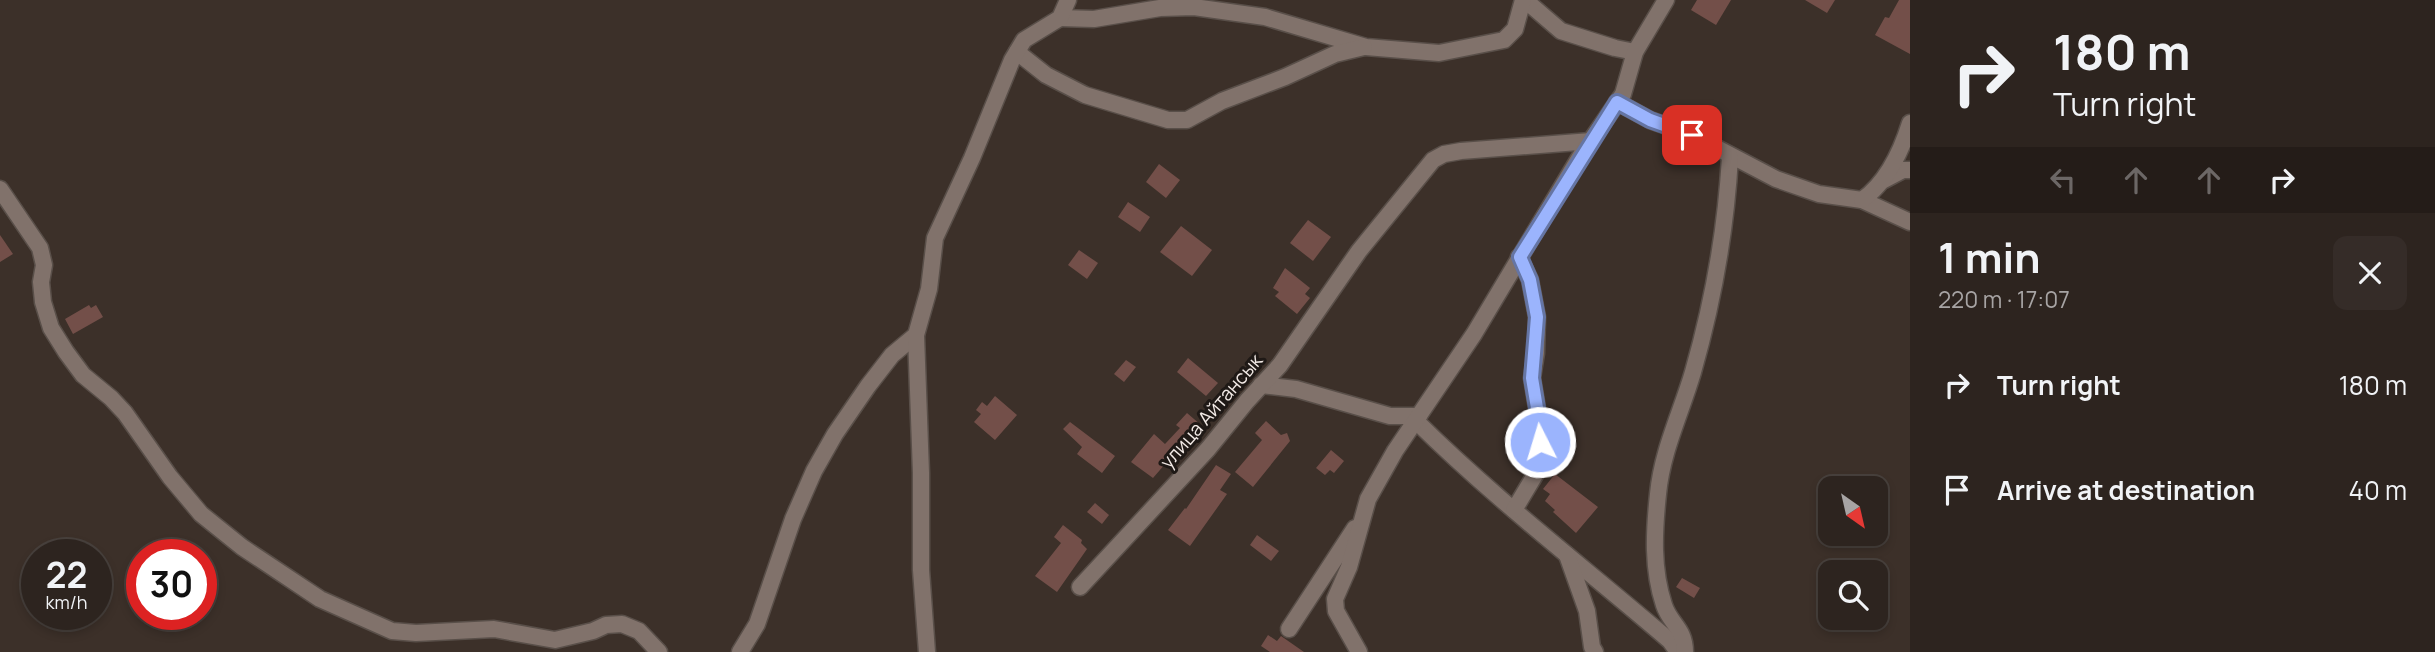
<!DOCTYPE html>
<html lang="en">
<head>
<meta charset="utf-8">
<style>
	:root { --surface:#2d241f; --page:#352c28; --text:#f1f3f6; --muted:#a7a4a4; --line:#48413d }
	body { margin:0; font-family:Manrope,sans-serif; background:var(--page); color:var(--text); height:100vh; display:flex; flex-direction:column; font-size:26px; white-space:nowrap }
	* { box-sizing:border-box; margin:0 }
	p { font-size:23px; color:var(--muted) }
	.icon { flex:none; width:38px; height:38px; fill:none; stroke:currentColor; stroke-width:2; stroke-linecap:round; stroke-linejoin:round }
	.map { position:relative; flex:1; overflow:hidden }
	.sheet { display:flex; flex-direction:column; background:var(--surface); width:525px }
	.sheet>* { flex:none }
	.guide { background:#2d241f; color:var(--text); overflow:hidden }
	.needle { width:46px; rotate:146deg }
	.fabs { position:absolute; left:1818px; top:476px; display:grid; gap:14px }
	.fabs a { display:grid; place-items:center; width:70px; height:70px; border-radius:14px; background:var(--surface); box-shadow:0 4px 10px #0003,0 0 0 2px var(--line); font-size:35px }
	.speed { position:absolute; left:21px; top:539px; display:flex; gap:14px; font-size:35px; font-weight:700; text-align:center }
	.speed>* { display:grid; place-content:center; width:91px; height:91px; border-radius:50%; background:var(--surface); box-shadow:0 4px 10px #0003,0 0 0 2px var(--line); line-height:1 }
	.speed small { font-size:18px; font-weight:400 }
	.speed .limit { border:10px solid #d22; background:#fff; color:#111 }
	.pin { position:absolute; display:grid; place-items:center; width:60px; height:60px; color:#fff; margin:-30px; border-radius:14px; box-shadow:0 4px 10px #0006 }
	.me { position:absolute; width:77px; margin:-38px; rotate:355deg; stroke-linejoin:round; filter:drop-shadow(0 0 5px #0008) }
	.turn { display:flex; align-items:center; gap:24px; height:147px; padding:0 28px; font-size:32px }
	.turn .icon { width:91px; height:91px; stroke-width:2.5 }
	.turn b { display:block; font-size:49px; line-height:60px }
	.lanes { display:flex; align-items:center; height:66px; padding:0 28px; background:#0003; justify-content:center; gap:35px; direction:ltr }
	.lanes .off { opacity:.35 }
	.round { display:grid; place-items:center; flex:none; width:74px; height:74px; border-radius:14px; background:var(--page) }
	.head { display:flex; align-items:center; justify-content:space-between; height:119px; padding:0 28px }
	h1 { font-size:42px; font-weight:700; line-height:52px }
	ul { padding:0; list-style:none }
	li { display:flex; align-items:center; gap:21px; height:105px; padding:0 28px }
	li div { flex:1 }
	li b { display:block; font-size:26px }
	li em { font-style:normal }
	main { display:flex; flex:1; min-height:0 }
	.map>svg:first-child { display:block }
	.building { fill:#734f49 }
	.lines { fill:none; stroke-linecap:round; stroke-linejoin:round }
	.minor-casing { stroke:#594f49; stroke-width:19 }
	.minor { stroke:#81726b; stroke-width:16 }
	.route-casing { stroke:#6575a4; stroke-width:18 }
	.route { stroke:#9bb4fd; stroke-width:12 }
	.labels { text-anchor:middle; stroke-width:6; stroke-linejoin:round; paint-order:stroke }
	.street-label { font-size:19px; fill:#f2eae6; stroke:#1f1916 }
</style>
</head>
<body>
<main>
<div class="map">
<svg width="1910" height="652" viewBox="0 0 1910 652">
	<rect width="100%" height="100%" fill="#3c3029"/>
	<g class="building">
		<path d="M1697 0H1731L1716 25 1691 10Z"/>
		<path d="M1805 0H1835L1827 13Z"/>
		<path d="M1899 0H1910V54L1875 35 1885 17 1889 18Z"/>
		<path d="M1159 164 1180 180 1166 198 1146 182Z"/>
		<path d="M1128 202 1150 217 1140 232 1118 217Z"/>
		<path d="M1308 220 1331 237 1313 261 1290 243Z"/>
		<path d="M1181 226 1212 250 1192 276 1160 252Z"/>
		<path d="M0 235 13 254 0 262Z"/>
		<path d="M1079 250 1098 263 1087 279 1068 265Z"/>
		<path d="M1285 268 1310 288 1305 294 1310 298 1297 314 1275 296 1279 292 1273 288Z"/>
		<path d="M89 305 91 308 96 305 103 317 73 334 65 319Z"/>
		<path d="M1188 358 1218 383 1206 396 1177 372Z"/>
		<path d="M1126 360 1136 367 1124 382 1114 374Z"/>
		<path d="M995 396 1017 415 995 440 974 422 981 414 976 410 982 402 987 406Z"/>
		<path d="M1187 413 1201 425 1189 438 1192 441 1185 449 1182 446 1179 448 1153 478 1131 462 1154 434 1165 444 1180 428 1176 425Z"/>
		<path d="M1266 421 1281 435 1287 433 1290 441 1253 487 1235 472 1262 440 1255 433Z"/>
		<path d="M1070 422 1115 456 1102 473 1077 454 1082 447 1063 429Z"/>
		<path d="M1331 450 1344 461 1334 473 1330 470 1325 475 1316 468Z"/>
		<path d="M1216 465 1231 474 1220 490 1227 494 1190 546 1168 530 1185 508 1186 509Z"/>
		<path d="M1555 474 1598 507 1576 533 1553 512 1555 510 1545 501 1550 494 1543 489Z"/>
		<path d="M1095 503 1109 515 1102 524 1087 512Z"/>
		<path d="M1063 525 1082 540 1081 543 1087 549 1057 592 1035 576 1061 543 1054 537Z"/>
		<path d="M1257 535 1279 551 1271 561 1250 545Z"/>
		<path d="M1682 578 1700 588 1694 598 1676 587Z"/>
		<path d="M1268 635 1277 641 1281 636 1304 652H1270L1261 646Z"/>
	</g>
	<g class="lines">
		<g class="minor-casing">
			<g id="minor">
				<path d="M1525 0 1561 31 1615 48 1635 52"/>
				<path d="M1060 18 1094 19 1160 8 1194 7 1265 17 1366 47 1439 53 1504 40 1515 29 1523 0"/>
				<path d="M1017 52 1046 75 1085 95 1168 120H1187L1222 101 1285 77 1335 54 1364 47"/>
				<path d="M1617 102 1650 120 1692 135 1776 179 1819 194 1862 200 1910 222"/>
				<path d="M1884 180 1903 170H1910"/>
				<path d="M0 189 40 248 44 265 41 282 43 302 51 328 66 352 83 375 111 398 125 413 170 477 201 514 242 547 320 599 392 631 416 633 494 629 555 640 593 631 606 625 622 624 639 631 659 652"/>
				<path d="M1862 200C1887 182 1901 152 1910 123"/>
				<path d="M1261 385 1296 389 1390 416H1419"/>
				<path d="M1416 421C1496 500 1585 568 1670 641L1678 652"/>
				<path d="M1514 510 1541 465 1539 420 1532 378 1536 353 1537 317 1530 280 1519 257"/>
				<path d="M1567 555 1587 611 1592 647 1595 652"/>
				<path d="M1080 587 1208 449 1247 401 1280 365 1359 251 1433 160 1444 154 1461 151 1591 141"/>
				<path d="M1289 629 1355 528"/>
				<path d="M740 652 757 624 793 519 814 471 835 434 868 386 892 355 916 335"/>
				<path d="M927 652 921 570V473L916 335 929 289 935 238 972 158 1012 60 1024 40 1060 18 1068 0"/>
				<path d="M1359 652 1336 611 1335 599 1349 567 1368 499 1395 451 1474 334 1581 155 1623 94 1635 52 1666 0"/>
				<path d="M1685 652C1685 628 1670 624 1664 605 1652 569 1654 532 1658 494 1662 451 1681 413 1693 372 1713 302 1726 229 1730 157"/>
			</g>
		</g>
		<use href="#minor" class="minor"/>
	</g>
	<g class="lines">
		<g class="route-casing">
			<path id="route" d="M1540 442 1539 420 1532 378 1537 317 1530 280 1520 257 1617 102 1650 120 1692 135"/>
		</g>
		<use href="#route" class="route"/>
	</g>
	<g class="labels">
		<g class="street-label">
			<text transform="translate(1211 411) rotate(-49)" y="7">улица Айтансык</text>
		</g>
	</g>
</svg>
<div class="fabs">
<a><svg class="needle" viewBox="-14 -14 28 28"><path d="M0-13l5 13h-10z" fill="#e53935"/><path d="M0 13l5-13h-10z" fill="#a7a4a4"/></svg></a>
<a><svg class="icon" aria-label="search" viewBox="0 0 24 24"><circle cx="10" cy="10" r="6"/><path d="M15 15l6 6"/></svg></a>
</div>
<div class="speed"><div>22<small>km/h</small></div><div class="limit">30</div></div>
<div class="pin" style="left:1692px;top:135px;background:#d93025"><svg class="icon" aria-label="arrive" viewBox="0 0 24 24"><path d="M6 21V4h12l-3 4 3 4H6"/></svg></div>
<svg class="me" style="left:1540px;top:442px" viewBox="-20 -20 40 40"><circle r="17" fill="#9bb4fd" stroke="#fff" stroke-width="3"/><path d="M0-11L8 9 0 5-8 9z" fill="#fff"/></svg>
</div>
<section class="sheet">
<div class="guide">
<div class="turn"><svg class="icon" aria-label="right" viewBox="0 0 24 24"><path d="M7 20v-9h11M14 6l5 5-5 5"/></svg><div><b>180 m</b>Turn right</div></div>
<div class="lanes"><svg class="icon off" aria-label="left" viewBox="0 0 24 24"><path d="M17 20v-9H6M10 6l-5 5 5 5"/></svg><svg class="icon off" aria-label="ahead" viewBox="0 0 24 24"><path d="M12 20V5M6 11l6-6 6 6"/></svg><svg class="icon off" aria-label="ahead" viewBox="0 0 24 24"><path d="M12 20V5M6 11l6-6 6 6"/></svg><svg class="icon" aria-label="right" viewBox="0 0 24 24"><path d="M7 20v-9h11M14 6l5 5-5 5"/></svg></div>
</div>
<div class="head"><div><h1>1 min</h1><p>220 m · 17:07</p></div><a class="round"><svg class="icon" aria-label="close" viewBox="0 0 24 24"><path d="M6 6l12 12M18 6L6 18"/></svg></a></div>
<ul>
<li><svg class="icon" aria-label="right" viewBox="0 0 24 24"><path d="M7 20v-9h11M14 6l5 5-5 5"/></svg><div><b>Turn right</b></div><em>180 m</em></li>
<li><svg class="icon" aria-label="arrive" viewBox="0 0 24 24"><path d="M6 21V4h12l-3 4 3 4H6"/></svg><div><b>Arrive at destination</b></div><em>40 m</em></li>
</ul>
</section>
</main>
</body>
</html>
